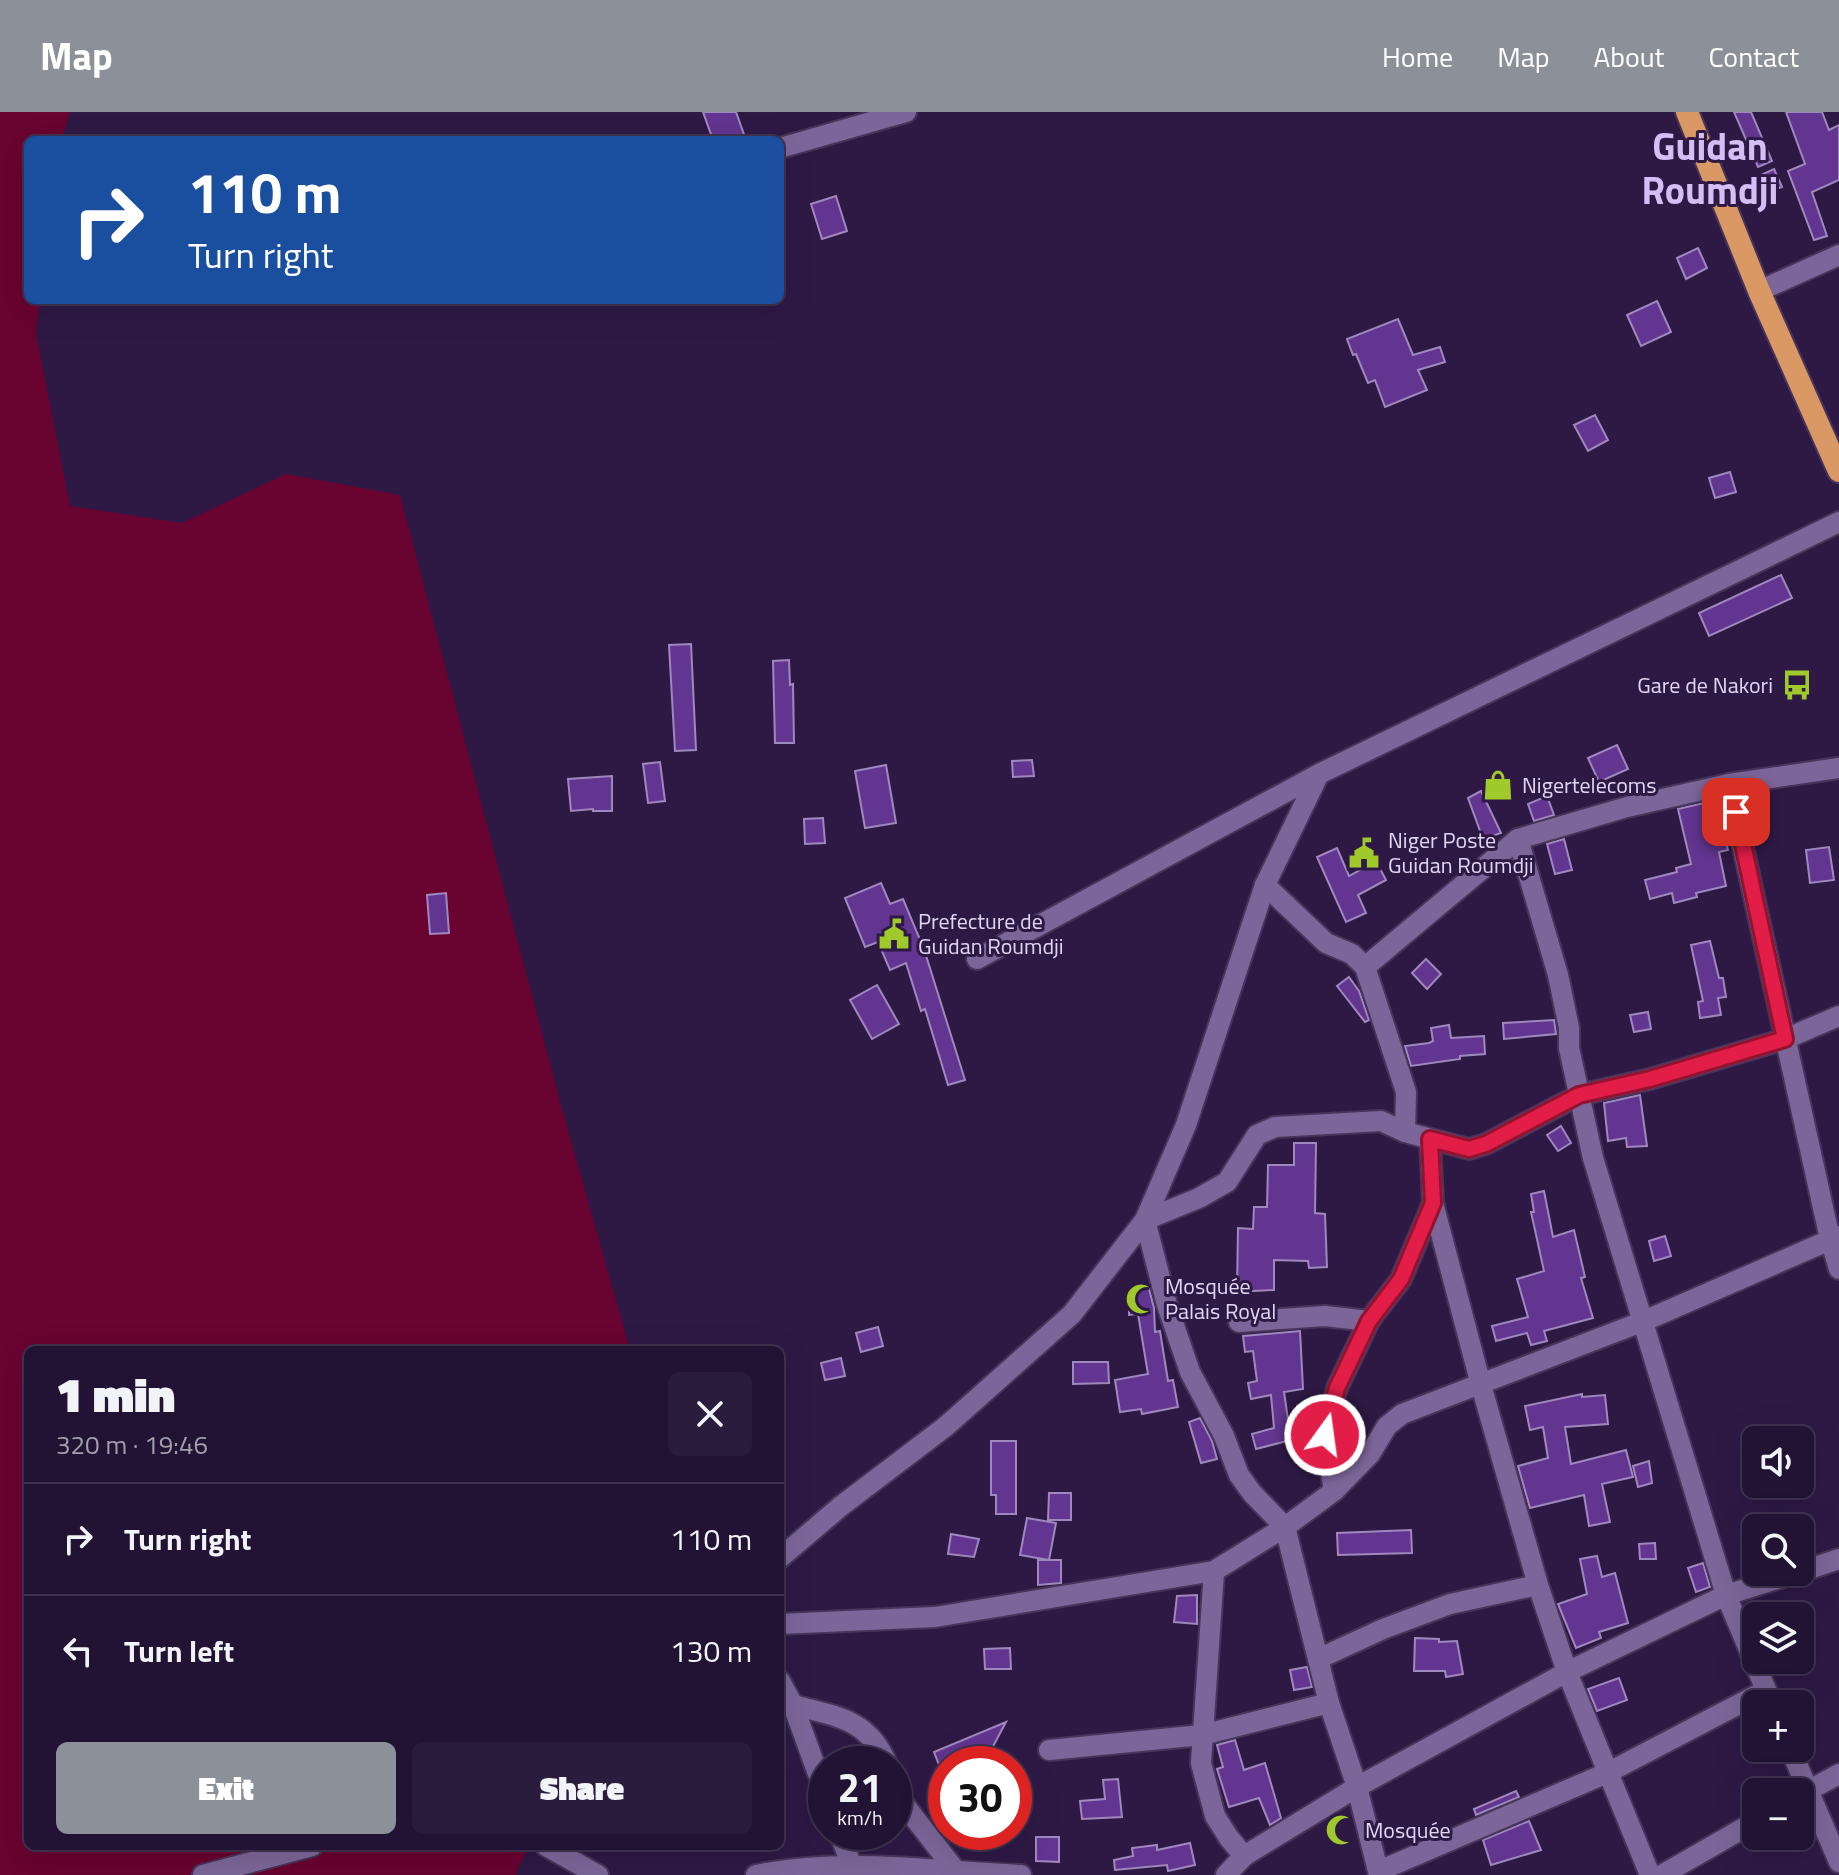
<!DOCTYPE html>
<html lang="en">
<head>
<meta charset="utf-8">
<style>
	:root { --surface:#221334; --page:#2a1c3c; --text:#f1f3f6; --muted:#a29eac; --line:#3f324f; --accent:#8c9099 }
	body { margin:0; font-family:"Titillium Web",sans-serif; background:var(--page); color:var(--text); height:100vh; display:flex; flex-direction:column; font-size:30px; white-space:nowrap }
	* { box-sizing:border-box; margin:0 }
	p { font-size:26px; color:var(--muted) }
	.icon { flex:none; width:44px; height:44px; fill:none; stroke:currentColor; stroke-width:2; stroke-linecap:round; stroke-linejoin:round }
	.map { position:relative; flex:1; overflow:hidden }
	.details { position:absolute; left:24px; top:1234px; width:760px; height:504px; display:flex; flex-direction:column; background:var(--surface); border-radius:12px; box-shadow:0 8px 32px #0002,0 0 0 2px var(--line) }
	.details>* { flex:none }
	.guide { position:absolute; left:24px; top:24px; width:760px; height:168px; border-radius:12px; box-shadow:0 8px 32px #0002,0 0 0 2px var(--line); background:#1a4fa0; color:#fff; overflow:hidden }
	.tools { position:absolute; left:1742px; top:1314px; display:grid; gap:16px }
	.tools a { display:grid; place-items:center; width:72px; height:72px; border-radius:12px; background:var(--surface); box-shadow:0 8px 32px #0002,0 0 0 2px var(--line); font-size:40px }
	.speed { position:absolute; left:808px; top:1634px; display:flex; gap:16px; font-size:40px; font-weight:700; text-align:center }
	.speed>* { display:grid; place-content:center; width:104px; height:104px; border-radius:50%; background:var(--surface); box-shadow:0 8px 32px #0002,0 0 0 2px var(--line); line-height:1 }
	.speed small { font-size:20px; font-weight:400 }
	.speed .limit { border:12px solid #d22; background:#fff; color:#111 }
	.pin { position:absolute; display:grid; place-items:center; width:68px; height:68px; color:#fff; margin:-34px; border-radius:16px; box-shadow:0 4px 12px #0006 }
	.me { position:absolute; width:88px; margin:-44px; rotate:14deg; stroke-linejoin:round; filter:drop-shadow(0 0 6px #0008) }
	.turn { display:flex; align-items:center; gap:28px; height:168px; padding:0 32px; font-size:36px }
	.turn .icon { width:104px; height:104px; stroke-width:2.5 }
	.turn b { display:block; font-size:56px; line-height:68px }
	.round { display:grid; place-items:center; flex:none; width:84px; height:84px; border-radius:12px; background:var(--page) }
	.summary { display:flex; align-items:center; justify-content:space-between; height:136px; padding:0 32px }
	h1 { font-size:48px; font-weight:800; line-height:60px }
	.action { display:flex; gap:16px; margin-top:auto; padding:16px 32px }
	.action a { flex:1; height:92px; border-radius:12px; background:var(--accent); color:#fff; font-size:32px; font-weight:800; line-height:92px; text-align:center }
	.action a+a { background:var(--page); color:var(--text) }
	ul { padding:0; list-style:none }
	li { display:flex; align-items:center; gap:24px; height:112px; padding:0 32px; border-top:2px solid var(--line) }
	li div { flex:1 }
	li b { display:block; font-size:30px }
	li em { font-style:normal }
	header { display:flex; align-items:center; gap:48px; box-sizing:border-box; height:112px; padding:0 40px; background:var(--accent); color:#fff }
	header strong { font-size:38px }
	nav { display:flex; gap:44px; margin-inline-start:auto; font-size:28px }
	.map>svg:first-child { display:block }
	.green { fill:#690330 }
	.building { fill:#623590; stroke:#9f88be; stroke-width:2 }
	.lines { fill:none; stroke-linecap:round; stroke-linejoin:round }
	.minor-casing { stroke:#47345a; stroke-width:24 }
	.tertiary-casing { stroke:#47345a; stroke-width:24 }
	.trunk-casing { stroke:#47345a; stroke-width:26 }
	.minor { stroke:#7c6699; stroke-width:20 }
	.tertiary { stroke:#7c6699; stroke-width:20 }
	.trunk { stroke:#da9865; stroke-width:22 }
	.route-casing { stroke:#92132f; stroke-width:20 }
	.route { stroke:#e11d48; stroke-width:14 }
	.labels { text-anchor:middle; stroke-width:6; stroke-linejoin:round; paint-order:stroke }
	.poi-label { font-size:22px; fill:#e1d5f2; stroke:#2e1945; text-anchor:start }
	.town-label { font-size:38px; font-weight:bold; fill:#d5bdf5; stroke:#2e1945 }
</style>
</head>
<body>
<header>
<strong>Map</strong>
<nav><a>Home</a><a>Map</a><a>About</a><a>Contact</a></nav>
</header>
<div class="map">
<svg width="1839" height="1763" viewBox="0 0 1839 1763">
	<rect width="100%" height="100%" fill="#2e1945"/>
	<path class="green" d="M0 0H70L62 28H28V188H40L36 222 70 394 182 411 286 362 400 383 560 990 630 1238H28V1734H529L516 1760 517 1763H0Z"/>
	<g class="building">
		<path d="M703 0H736L746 28H713Z"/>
		<path d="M1734 0H1751L1772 49 1758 55Z"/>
		<path d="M1786 0H1822L1829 18 1839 13V68L1812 80 1827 124 1814 128 1788 59 1805 52Z"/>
		<path d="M1774 57 1782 75 1768 80 1761 63Z"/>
		<path d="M836 84 847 119 822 127 811 92Z"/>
		<path d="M1698 136 1707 156 1686 167 1677 146Z"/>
		<path d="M1657 189 1671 220 1641 234 1627 203Z"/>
		<path d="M1398 207 1413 243 1440 235 1445 250 1418 258 1427 278 1385 295 1375 268 1368 271 1356 242 1353 243 1347 227Z"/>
		<path d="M1595 303 1608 328 1588 339 1574 313Z"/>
		<path d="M1730 360 1736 380 1715 386 1709 366Z"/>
		<path d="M1781 463 1792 486 1709 524 1699 501Z"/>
		<path d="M691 532 696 638 675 639 669 533Z"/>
		<path d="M789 548 790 573 793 572 794 631H775L773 549Z"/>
		<path d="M1617 633 1628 657 1599 670 1588 646Z"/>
		<path d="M1032 648 1034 664 1013 665 1012 649Z"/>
		<path d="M660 650 665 689 648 691 643 652Z"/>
		<path d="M886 653 896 711 865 716 855 659Z"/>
		<path d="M612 664V699H593V697L571 699 568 667Z"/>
		<path d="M1481 679 1501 721 1483 727 1468 686Z"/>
		<path d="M1547 684 1554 703 1534 709 1528 692Z"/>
		<path d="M1717 688 1728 738 1719 740 1726 774 1696 781 1697 785 1674 791 1672 781 1650 787 1645 768 1677 760 1676 756 1691 752 1678 697Z"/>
		<path d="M823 706 825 731 805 732 804 707Z"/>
		<path d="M1564 727 1572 758 1555 762 1547 732Z"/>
		<path d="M1829 735 1834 768 1810 771 1806 738Z"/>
		<path d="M1337 736 1349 764 1376 749 1386 768 1358 783 1366 801 1346 810 1317 745Z"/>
		<path d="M881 771 890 792 903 787 924 837 965 968 948 973 925 897 921 899 906 851 890 858 878 830 865 835 845 786Z"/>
		<path d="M446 781 449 821 430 822 427 783Z"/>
		<path d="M1710 829 1719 866H1723L1726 885 1718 886 1721 903 1700 906 1698 890 1703 889 1691 833Z"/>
		<path d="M1426 847 1441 862 1427 877 1412 861Z"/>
		<path d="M1349 865 1359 879 1369 908 1365 910 1337 874Z"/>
		<path d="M877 873 899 912 872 927 850 888Z"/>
		<path d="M1648 900 1651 917 1634 920 1630 903Z"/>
		<path d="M1554 908 1556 922 1504 927 1503 911Z"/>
		<path d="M1449 913 1451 926 1484 924 1485 942 1460 944V947L1411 954 1405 934 1429 931 1433 929 1431 916Z"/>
		<path d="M1640 983 1647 1034 1627 1035 1626 1026 1608 1029 1604 991Z"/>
		<path d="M1561 1014 1571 1031 1558 1039 1547 1023Z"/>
		<path d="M1294 1031H1316L1315 1101 1325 1102 1327 1155 1309 1156 1308 1149 1274 1148V1178L1237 1180 1238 1116 1253 1117 1254 1095H1267L1268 1053H1294Z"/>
		<path d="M1544 1079 1553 1125 1574 1118 1585 1165 1581 1166 1593 1206 1544 1219 1547 1229 1531 1233 1527 1221 1496 1229 1492 1214 1528 1205 1517 1167 1544 1159 1531 1100H1534L1531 1082Z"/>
		<path d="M1665 1124 1671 1144 1654 1149 1649 1129Z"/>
		<path d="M1129 1177H1149L1154 1196 1155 1220 1160 1219 1168 1269 1173 1268 1178 1295 1142 1302 1141 1297 1120 1300 1115 1268 1148 1262 1138 1202 1129 1203Z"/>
		<path d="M878 1215 883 1234 861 1240 856 1221Z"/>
		<path d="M1300 1219 1303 1277 1284 1280 1291 1328 1256 1337 1252 1322 1274 1316 1271 1283 1251 1287 1248 1271 1257 1269 1253 1239 1245 1240 1243 1224Z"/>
		<path d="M841 1246 845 1264 825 1268 821 1251Z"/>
		<path d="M1073 1250H1108L1109 1271 1073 1272Z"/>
		<path d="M1582 1282V1285L1605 1283 1608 1312 1565 1315 1571 1352 1626 1338 1633 1365 1602 1372 1610 1410 1589 1414 1584 1383 1530 1396 1518 1354 1548 1346 1543 1315 1530 1318 1525 1294Z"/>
		<path d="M1200 1306 1212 1329 1217 1347 1201 1351 1189 1310Z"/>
		<path d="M991 1329H1016V1402H996V1383H991Z"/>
		<path d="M1649 1349 1652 1371 1638 1375 1633 1354Z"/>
		<path d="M1049 1381H1071V1408H1048Z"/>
		<path d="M1027 1406 1056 1411 1049 1448 1020 1443Z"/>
		<path d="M1411 1418 1412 1441 1338 1443 1337 1421Z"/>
		<path d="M951 1422 979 1427 974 1445 948 1442Z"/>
		<path d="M1655 1431 1656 1447H1640L1639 1432Z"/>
		<path d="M1597 1444 1602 1465 1615 1461 1628 1511 1599 1520 1601 1526 1576 1536 1558 1492 1587 1482 1580 1447Z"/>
		<path d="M1038 1448H1061V1471L1038 1473Z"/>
		<path d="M1703 1451 1710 1475 1696 1480 1688 1456Z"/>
		<path d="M1197 1483V1512L1174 1510 1177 1484Z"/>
		<path d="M1415 1526 1439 1527V1530L1457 1529 1463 1562 1446 1565 1445 1559H1414Z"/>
		<path d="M1010 1536 1011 1557H985L984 1537Z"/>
		<path d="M1307 1555 1312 1575 1294 1578 1290 1558Z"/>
		<path d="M1619 1566 1627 1588 1597 1599 1588 1577Z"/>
		<path d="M1006 1610 990 1640 984 1636 939 1653 934 1640Z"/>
		<path d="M1235 1628 1244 1658 1265 1651 1281 1706 1270 1713 1259 1686 1229 1695 1217 1657 1223 1655 1217 1633Z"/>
		<path d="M1118 1667 1122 1705 1082 1707 1080 1689 1105 1687 1103 1668Z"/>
		<path d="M1516 1679 1519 1685 1476 1703 1474 1697Z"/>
		<path d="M1529 1709 1541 1738 1491 1753 1483 1728Z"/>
		<path d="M1036 1725H1059V1750L1036 1749Z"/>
		<path d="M1190 1731 1195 1753 1168 1759 1167 1753 1115 1758 1114 1748 1133 1744 1132 1736 1157 1733V1738Z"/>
	</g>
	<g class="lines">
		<g class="minor-casing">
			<g id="minor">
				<path d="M780 36 906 0"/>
				<path d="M1759 179 1839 143"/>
				<path d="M1729 672 1830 1127 1839 1157"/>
				<path d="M1518 727 1558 863 1569 916V936L1593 1046 1726 1483 1772 1592"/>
				<path d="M1265 773 1326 831 1352 842 1365 855 1406 980 1405 1020"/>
				<path d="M977 847 1319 662"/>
				<path d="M1365 855 1518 727 1627 695 1729 672 1839 656"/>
				<path d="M1430 1027 1433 1091 1481 1273 1538 1473 1567 1560 1650 1763"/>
				<path d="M1239 1210 1325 1204 1369 1209"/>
				<path d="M1334 1379 1325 1323 1337 1276 1369 1209 1401 1167 1433 1091"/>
				<path d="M1214 1459 1201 1651 1215 1704 1229 1726 1244 1744"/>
				<path d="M1800 1460 1839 1447"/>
				<path d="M780 1512 935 1505 1214 1459 1285 1415 1334 1379 1370 1342 1387 1314 1402 1302 1644 1209 1839 1124"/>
				<path d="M1318 1547 1383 1517 1450 1492 1538 1473"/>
				<path d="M780 1569 793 1593 826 1684"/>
				<path d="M793 1593C835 1604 869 1607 887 1652"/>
				<path d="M1790 1636 1839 1750"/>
				<path d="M1049 1638 1202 1623 1329 1591"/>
				<path d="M894 1670 902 1690 959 1763"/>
				<path d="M1800 1683 1839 1662"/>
				<path d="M839 1720 855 1763"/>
				<path d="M546 1734 598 1763"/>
				<path d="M1379 1759 1607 1661 1766 1578"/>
				<path d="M756 1763C841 1745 934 1759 1021 1763"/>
				<path d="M1226 1763 1244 1744 1357 1675 1567 1560 1726 1483 1799 1460"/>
				<path d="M1379 1763 1357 1675 1329 1591 1285 1415 1252 1381 1239 1363 1224 1324 1190 1260 1167 1193 1145 1108 1199 1086 1227 1070 1257 1023 1275 1015 1381 1009 1405 1020 1469 1037 1486 1032 1579 983 1650 967 1785 927 1839 904"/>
				<path d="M1662 1763 1756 1709"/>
			</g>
		</g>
		<g class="tertiary-casing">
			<g id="tertiary">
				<path d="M780 1446 841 1394 945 1315 1072 1202 1145 1108 1186 1013 1265 773 1319 662 1839 410"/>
				<path d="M203 1763 312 1734"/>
			</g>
		</g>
		<g class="trunk-casing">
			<path id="trunk" d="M1687 0 1759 179 1839 359"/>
		</g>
		<use href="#minor" class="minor"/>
		<use href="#tertiary" class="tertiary"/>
		<use href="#trunk" class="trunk"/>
	</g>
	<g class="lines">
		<g class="route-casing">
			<path id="route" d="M1325 1323 1337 1276 1369 1209 1401 1167 1433 1091 1430 1027 1469 1037 1486 1032 1579 983 1650 967 1785 927 1736 700"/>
		</g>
		<use href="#route" class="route"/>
	</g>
	<defs>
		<g id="bus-bare" transform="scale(2.4)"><path d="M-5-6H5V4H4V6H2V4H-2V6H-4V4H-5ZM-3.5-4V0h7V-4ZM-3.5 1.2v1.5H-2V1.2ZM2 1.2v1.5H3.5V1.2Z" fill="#a0c92b" stroke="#2e1945" stroke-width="2.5" paint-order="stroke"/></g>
		<g id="shop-bare" transform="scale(2.4)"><path d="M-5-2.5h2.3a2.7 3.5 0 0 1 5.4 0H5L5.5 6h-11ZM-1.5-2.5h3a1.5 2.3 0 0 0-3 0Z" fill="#a0c92b" stroke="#2e1945" stroke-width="2.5" paint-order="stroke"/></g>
		<g id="civic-bare" transform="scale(2.4)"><path d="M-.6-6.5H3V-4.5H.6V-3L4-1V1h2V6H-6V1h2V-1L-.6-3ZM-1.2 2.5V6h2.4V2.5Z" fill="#a0c92b" stroke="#2e1945" stroke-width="2.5" paint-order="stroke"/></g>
		<g id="mosque-bare" transform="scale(2.4)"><path d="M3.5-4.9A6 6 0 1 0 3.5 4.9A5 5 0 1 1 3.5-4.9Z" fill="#a0c92b" stroke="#2e1945" stroke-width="2.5" paint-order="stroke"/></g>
	</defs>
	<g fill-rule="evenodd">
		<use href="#bus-bare" x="1797" y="573"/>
		<use href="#shop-bare" x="1498" y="673"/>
		<use href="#civic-bare" x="1364" y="741"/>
		<use href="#civic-bare" x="894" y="822"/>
		<use href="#mosque-bare" x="1141" y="1187"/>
		<use href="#mosque-bare" x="1341" y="1718"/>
	</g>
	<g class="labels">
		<g class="poi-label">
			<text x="1773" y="581" text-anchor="end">Gare de Nakori</text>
			<text x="1522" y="681">Nigertelecoms</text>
			<text x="1388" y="736">Niger Poste<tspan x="1388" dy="25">Guidan Roumdji</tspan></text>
			<text x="918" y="817">Prefecture de<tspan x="918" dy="25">Guidan Roumdji</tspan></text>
			<text x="1165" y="1182">Mosquée<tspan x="1165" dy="25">Palais Royal</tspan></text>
			<text x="1365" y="1726">Mosquée</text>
		</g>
		<g class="town-label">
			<text x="1710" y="48">Guidan<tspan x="1710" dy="44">Roumdji</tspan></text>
		</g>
	</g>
</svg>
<div class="tools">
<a><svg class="icon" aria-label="sound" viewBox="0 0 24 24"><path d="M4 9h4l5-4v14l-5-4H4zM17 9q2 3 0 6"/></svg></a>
<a><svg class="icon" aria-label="search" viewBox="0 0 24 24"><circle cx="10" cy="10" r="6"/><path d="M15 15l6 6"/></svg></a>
<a><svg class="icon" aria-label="layers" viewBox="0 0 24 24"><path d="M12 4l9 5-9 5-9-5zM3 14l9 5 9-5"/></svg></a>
<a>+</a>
<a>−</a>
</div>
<div class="speed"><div>21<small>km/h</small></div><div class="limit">30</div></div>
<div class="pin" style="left:1736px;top:700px;background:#d93025"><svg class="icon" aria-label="arrive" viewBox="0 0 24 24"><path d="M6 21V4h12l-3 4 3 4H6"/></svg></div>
<svg class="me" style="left:1325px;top:1323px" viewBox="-20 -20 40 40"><circle r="17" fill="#e11d48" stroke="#fff" stroke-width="3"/><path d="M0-11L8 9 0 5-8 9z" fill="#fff"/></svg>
<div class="guide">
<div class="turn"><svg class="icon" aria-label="right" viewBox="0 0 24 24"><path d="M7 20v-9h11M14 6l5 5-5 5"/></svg><div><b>110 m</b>Turn right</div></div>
</div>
<section class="details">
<div class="summary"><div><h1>1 min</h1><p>320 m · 19:46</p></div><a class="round"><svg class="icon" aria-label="close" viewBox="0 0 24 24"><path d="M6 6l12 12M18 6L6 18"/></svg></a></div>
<ul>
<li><svg class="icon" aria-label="right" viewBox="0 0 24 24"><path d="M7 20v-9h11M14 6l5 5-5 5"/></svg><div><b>Turn right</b></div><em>110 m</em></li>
<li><svg class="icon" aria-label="left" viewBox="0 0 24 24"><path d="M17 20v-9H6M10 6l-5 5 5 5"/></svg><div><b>Turn left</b></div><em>130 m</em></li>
</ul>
<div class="action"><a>Exit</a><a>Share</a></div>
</section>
</div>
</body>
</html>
